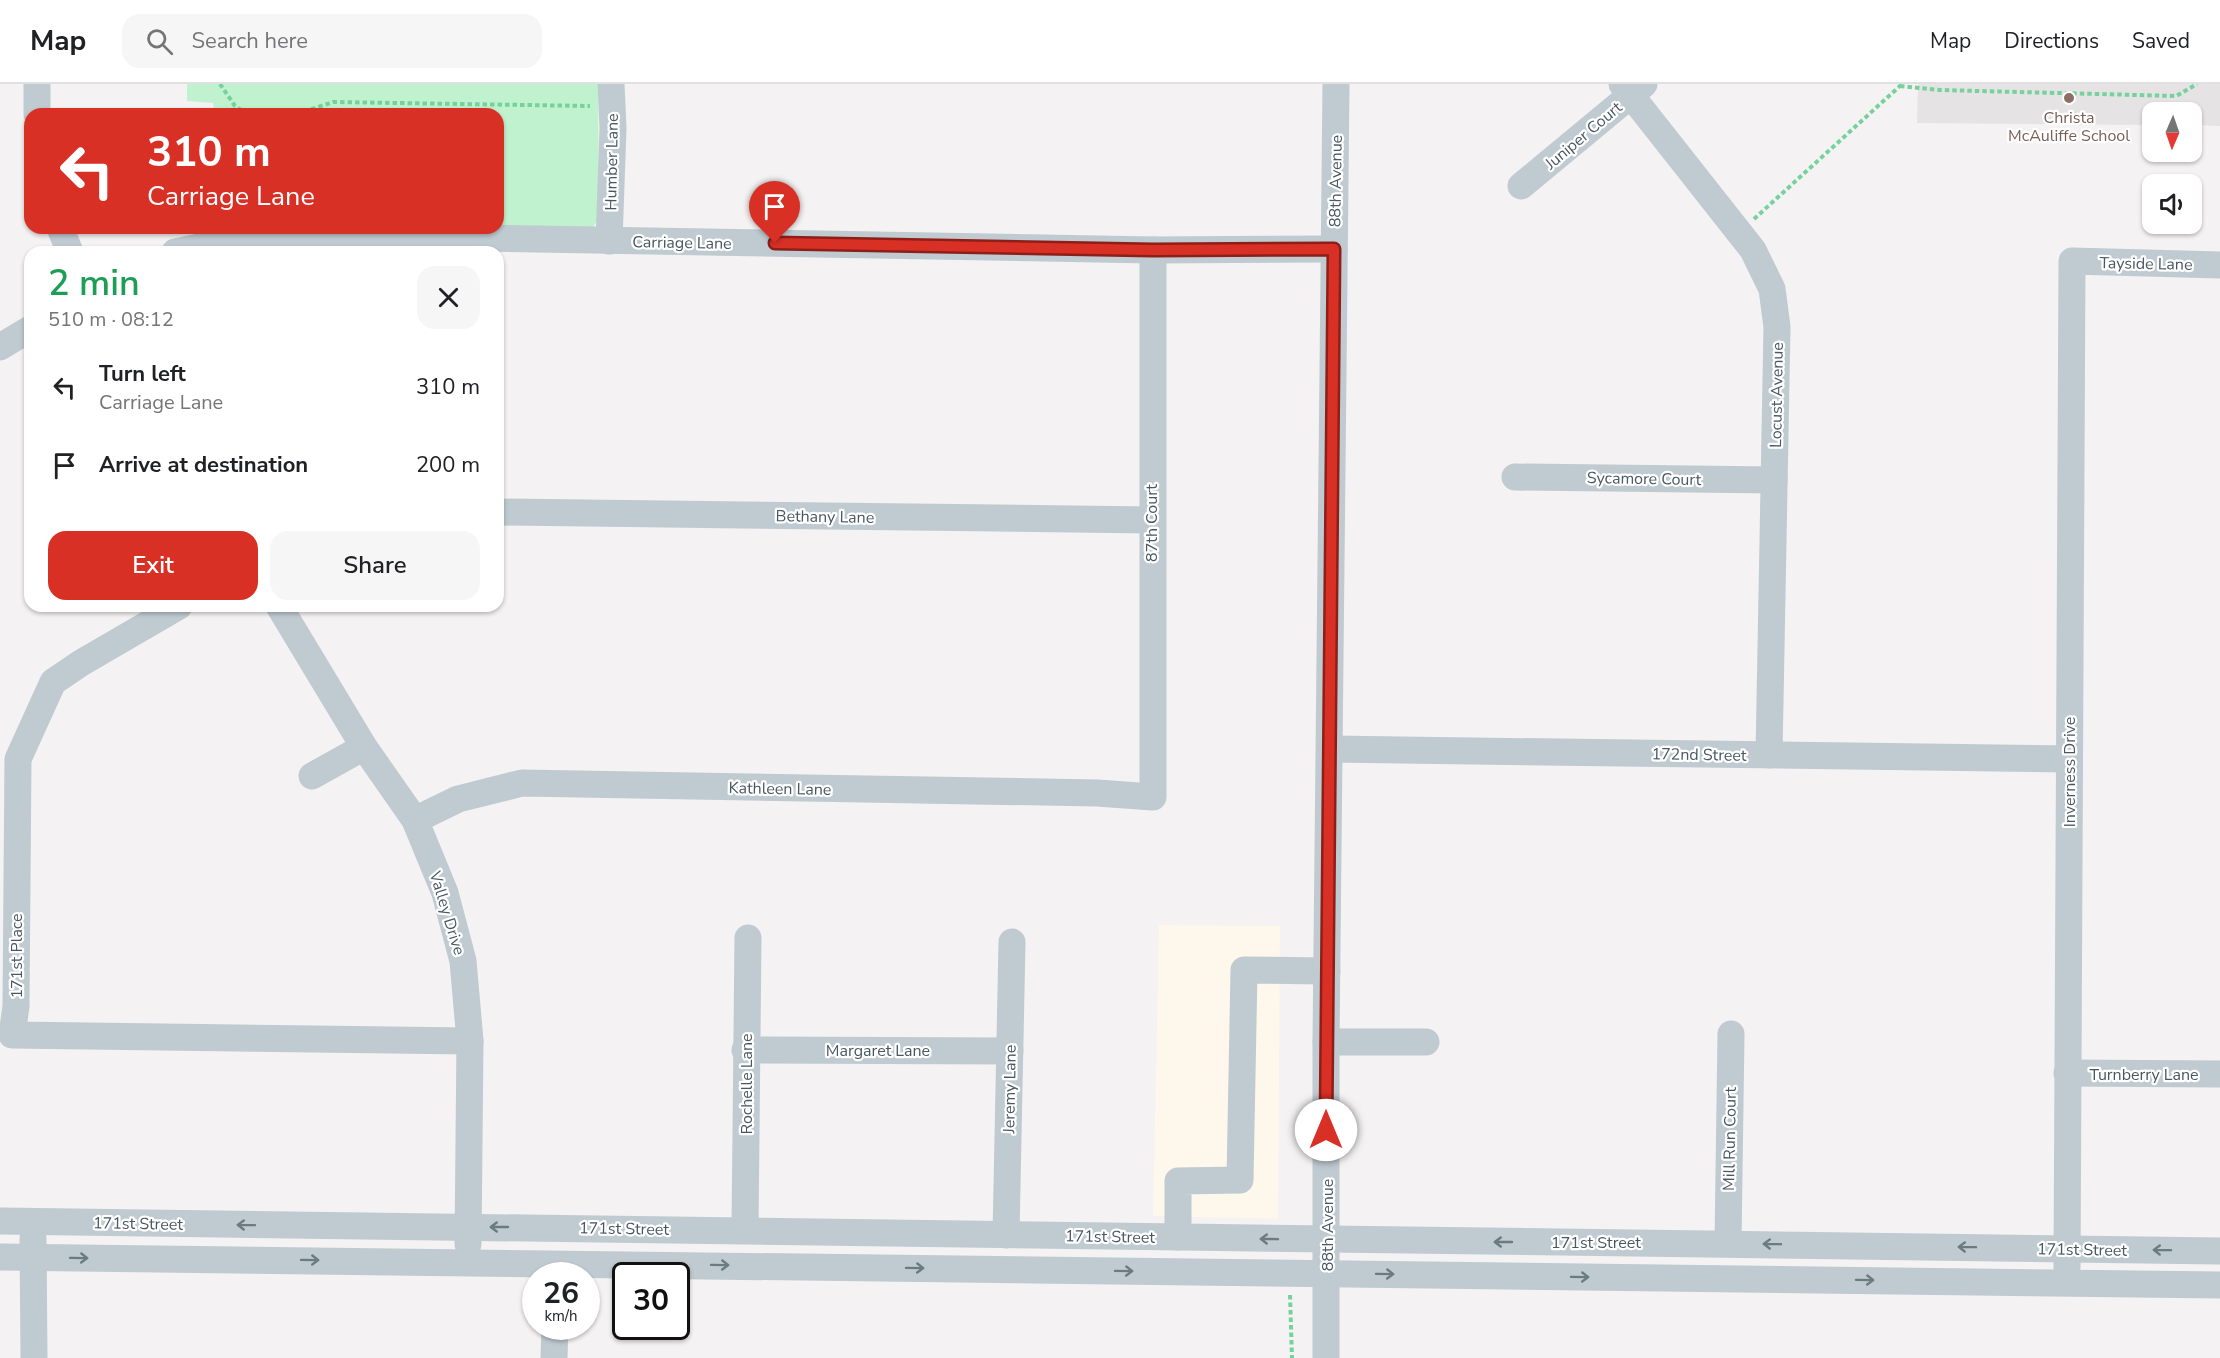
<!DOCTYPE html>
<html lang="en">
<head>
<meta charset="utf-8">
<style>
	:root { --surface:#fff; --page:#f6f6f6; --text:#202124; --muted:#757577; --line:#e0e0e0; --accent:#d93025 }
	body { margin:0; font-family:"Nunito Sans",sans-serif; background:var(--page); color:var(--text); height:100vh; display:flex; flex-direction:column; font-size:22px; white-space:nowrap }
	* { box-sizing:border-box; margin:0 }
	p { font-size:20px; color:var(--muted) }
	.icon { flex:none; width:33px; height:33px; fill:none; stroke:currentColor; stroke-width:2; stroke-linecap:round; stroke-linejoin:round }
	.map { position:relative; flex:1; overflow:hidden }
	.drawer { position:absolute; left:24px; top:162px; width:480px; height:366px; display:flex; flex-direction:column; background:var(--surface); border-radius:18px; box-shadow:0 2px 4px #0004 }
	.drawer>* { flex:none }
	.hud { position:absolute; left:24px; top:24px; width:480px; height:126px; border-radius:18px; box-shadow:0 2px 4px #0004; background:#d93025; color:#fff; overflow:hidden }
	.needle { width:39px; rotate:182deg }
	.tools { position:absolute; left:2142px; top:18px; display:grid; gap:12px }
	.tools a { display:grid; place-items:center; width:60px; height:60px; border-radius:12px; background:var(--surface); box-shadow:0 2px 4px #0004; font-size:30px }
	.speed { position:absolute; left:522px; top:1178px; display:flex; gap:12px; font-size:30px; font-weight:700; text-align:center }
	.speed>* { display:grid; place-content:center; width:78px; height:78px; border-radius:50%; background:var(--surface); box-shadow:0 2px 4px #0004; line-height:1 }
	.speed small { font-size:15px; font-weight:400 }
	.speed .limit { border:3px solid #111; border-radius:9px; background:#fff; color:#111 }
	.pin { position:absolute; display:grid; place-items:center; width:51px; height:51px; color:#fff; margin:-62px -26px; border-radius:50% 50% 50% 0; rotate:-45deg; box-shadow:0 0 6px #0007 }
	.pin .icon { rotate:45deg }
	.me { position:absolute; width:66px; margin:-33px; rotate:0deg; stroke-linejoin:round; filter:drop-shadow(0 0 4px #0008) }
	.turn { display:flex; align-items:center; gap:21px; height:126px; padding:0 24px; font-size:27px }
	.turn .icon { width:78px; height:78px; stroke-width:2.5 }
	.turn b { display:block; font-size:42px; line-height:51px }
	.round { display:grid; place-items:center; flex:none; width:63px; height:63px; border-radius:18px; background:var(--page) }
	.summary { display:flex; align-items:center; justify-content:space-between; height:102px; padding:0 24px }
	h1 { font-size:36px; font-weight:600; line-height:45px; color:#1e9e55 }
	.primary-button { display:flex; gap:12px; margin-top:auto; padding:12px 24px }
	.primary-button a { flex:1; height:69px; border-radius:18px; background:var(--accent); color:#fff; font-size:24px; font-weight:600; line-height:69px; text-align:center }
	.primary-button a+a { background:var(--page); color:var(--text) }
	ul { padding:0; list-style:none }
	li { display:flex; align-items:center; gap:18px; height:78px; padding:0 24px }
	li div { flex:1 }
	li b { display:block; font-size:22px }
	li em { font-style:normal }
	header { display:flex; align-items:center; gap:36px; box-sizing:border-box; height:84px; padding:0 30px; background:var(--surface); border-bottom:2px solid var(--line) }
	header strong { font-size:28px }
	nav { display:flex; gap:33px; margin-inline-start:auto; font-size:21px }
	.search { width:420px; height:54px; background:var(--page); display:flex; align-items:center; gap:15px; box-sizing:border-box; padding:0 21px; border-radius:18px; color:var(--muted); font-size:22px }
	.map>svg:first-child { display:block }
	.commercial { fill:#fdf7ec }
	.education { fill:#e5e3e4 }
	.green { fill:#c0f2cf }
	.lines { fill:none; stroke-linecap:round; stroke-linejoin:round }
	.path { stroke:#76d29d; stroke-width:4; stroke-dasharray:4.5 3; stroke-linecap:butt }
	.minor { stroke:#bfcad1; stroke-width:27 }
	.oneway { stroke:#6c7a82 }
	.route-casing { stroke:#8d1f18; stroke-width:15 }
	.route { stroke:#d93025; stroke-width:10 }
	.education-dot { fill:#8d6e63; stroke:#fff; stroke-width:2 }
	.labels { text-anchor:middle; stroke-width:4.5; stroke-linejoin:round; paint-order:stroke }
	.education-label { font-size:16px; fill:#785e54; stroke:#fff }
	.street-label { font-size:16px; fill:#485760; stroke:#fff }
</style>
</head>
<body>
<header>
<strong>Map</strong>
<div class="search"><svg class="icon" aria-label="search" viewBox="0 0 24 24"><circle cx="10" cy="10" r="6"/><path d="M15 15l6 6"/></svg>Search here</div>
<nav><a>Map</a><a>Directions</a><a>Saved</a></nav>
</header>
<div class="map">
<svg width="2220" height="1274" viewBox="0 0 2220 1274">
	<rect width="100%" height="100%" fill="#f4f2f2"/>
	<path class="commercial" d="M1159 841 1280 842 1278 1135 1153 1132Z"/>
	<path class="education" d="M1918 0H2220V42L2192 41V28H2152V41L1917 39Z"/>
	<path class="green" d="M187 0H598L599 134 593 143 498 144V30H215L213 19 187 17Z"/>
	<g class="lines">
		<g class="path">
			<path d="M220 0 235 22 247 30"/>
			<path d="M1900 2 1940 6 2176 12 2197 0"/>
			<path d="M297 30 333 18 590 22"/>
			<path d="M1754 135 1901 1"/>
			<path d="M1290 1211 1292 1274"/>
		</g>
		<g class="minor">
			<path d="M1622 0 1753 166 1772 205 1777 243 1769 671"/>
			<path d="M37 30V0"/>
			<path d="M1521 102 1644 0"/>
			<path d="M60 144 70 168"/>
			<path d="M609 157 613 44 611 0"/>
			<path d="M175 168 223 158 275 153H428L1153 166 1334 165"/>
			<path d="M0 263 30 245"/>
			<path d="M1515 393 1774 396"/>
			<path d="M498 428 1151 436"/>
			<path d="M179 522 81 579 53 598 18 675 16 922 12 951 470 957"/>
			<path d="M279 522 364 663 415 736 445 809 463 877 470 957 468 1160"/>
			<path d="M1330 665 2069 675"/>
			<path d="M312 692 364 663"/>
			<path d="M415 736 458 715 522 699 1097 709 1153 713V166"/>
			<path d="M1326 958H1426"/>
			<path d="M745 966 1010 967"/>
			<path d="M2067 989 2220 990"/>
			<path d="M0 1137 2220 1167"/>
			<path d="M745 1145 748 854"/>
			<path d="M1006 1151 1012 858"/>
			<path d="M1178 1153V1097L1240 1096 1244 886 1327 887"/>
			<path d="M33 1155 34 1274"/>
			<path d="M1728 1159 1731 950"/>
			<path d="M0 1173 2220 1201"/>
			<path d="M2067 1183 2072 177 2220 181"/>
			<path d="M554 1274 555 1242"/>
			<path d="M1326 1274V958L1336 0"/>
		</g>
	</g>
	<defs><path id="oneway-shaft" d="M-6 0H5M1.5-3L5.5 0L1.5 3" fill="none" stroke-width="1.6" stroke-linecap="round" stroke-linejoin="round" transform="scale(1.5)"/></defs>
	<g class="oneway">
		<use href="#oneway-shaft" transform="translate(246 1141) rotate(-179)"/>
		<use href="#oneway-shaft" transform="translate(499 1143) rotate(-180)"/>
		<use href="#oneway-shaft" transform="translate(1269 1155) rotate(-179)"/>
		<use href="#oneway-shaft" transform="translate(1503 1158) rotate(-180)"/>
		<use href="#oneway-shaft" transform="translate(1772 1160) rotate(-179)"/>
		<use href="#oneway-shaft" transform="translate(1967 1163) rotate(-179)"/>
		<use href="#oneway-shaft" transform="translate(2162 1166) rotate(-179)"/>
		<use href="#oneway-shaft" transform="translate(79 1174) rotate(1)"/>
		<use href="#oneway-shaft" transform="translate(310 1176) rotate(1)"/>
		<use href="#oneway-shaft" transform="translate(720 1181) rotate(1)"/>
		<use href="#oneway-shaft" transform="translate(915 1184) rotate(1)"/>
		<use href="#oneway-shaft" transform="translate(1124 1187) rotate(1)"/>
		<use href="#oneway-shaft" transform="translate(1385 1190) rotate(1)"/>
		<use href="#oneway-shaft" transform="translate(1580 1193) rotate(1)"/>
		<use href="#oneway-shaft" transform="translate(1865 1196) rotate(1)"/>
	</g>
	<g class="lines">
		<g class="route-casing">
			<path id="route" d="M775 159 1153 166 1334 165 1326 1046"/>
		</g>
		<use href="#route" class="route"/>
	</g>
	<circle class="education-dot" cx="2069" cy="14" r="6"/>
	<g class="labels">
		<g class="education-label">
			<text x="2069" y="39">Christa<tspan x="2069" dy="18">McAuliffe School</tspan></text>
		</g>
		<g class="street-label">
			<text transform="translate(1583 51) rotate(-40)" y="6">Juniper Court</text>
			<text transform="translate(611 78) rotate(-89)" y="6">Humber Lane</text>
			<text transform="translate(1335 97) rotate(-89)" y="6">88th Avenue</text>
			<text transform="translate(682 158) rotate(1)" y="6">Carriage Lane</text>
			<text transform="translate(2146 179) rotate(1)" y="6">Tayside Lane</text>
			<text transform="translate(1776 311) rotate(-89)" y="6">Locust Avenue</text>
			<text transform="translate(1644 394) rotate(1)" y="6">Sycamore Court</text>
			<text transform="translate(825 432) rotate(1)" y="6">Bethany Lane</text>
			<text transform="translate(1151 439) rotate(-90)" y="6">87th Court</text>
			<text transform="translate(1699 670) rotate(1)" y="6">172nd Street</text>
			<text transform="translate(2069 688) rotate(-90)" y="6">Inverness Drive</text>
			<text transform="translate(780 704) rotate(1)" y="6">Kathleen Lane</text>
			<text transform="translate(448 829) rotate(73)" y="6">Valley Drive</text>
			<text transform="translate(16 872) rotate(-90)" y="6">171st Place</text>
			<text x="878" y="972">Margaret Lane</text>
			<text x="2144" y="996">Turnberry Lane</text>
			<text transform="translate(746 1000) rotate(-90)" y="6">Rochelle Lane</text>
			<text transform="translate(1009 1005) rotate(-89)" y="6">Jeremy Lane</text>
			<text transform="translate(1729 1055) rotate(-89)" y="6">Mill Run Court</text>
			<text transform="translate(138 1139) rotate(1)" y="6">171st Street</text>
			<text transform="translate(1327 1141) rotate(-90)" y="6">88th Avenue</text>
			<text transform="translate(624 1144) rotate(1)" y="6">171st Street</text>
			<text transform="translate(1110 1152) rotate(1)" y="6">171st Street</text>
			<text x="1596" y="1164">171st Street</text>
			<text transform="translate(2082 1165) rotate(1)" y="6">171st Street</text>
		</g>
	</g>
</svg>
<div class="tools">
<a><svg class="needle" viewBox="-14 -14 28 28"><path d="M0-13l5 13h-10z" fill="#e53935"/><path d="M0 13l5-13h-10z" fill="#757577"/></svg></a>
<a><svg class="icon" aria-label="sound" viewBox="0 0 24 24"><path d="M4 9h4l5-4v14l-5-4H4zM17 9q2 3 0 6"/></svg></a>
</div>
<div class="speed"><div>26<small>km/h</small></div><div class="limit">30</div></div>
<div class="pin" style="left:775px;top:159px;background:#d93025"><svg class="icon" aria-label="arrive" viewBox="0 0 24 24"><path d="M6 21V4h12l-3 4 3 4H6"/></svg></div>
<svg class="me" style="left:1326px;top:1046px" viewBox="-20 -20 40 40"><circle r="19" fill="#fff"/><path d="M0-13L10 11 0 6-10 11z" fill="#d93025"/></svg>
<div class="hud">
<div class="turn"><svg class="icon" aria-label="left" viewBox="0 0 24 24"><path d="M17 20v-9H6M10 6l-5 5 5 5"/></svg><div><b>310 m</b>Carriage Lane</div></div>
</div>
<section class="drawer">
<div class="summary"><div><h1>2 min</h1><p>510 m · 08:12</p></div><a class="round"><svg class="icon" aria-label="close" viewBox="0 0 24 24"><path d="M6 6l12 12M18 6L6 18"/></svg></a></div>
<ul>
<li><svg class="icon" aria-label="left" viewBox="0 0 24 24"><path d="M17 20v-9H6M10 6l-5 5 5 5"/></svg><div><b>Turn left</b><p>Carriage Lane</p></div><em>310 m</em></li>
<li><svg class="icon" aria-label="arrive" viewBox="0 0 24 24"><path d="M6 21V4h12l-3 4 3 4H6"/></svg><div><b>Arrive at destination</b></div><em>200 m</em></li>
</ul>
<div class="primary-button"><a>Exit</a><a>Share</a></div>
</section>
</div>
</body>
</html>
